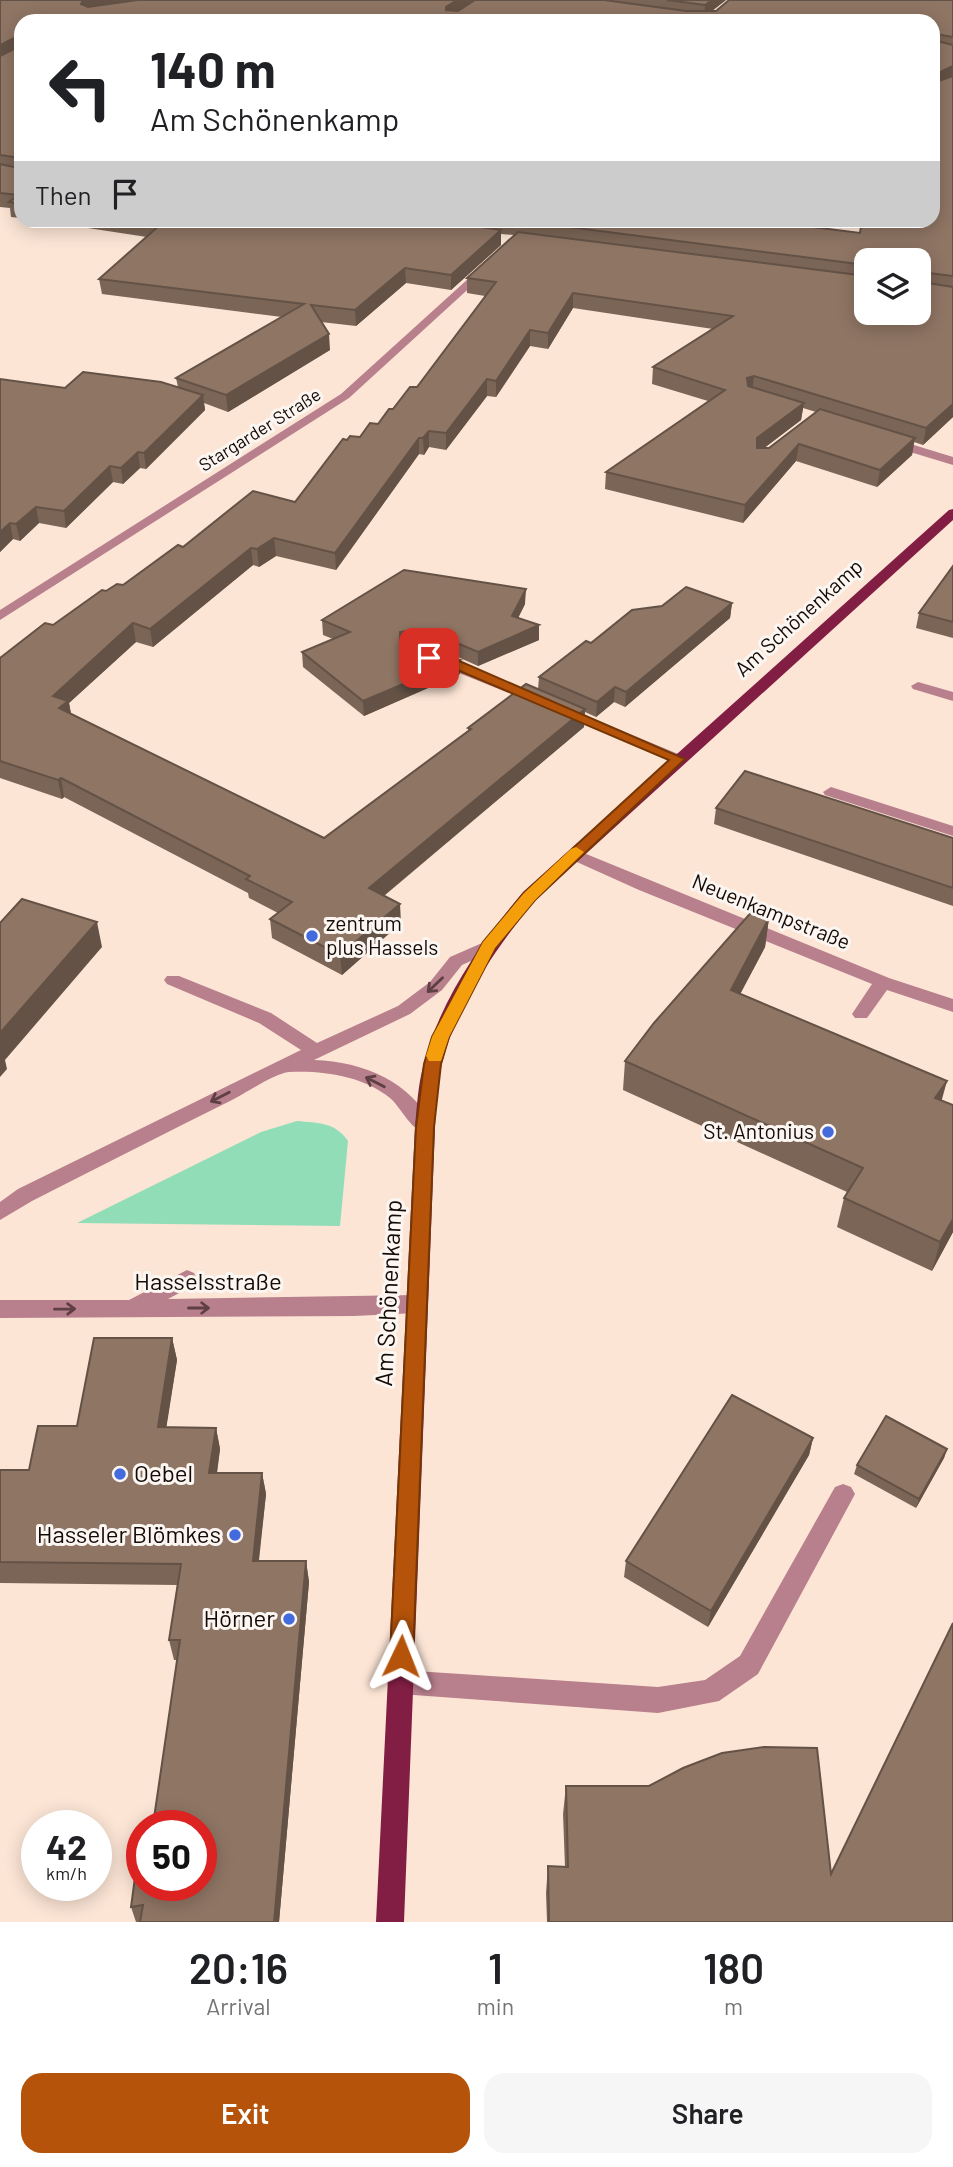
<!DOCTYPE html>
<html lang="en">
<head>
<meta charset="utf-8">
<style>
	:root { --surface:#fff; --page:#f6f6f6; --text:#202124; --muted:#757577; --accent:#b45309 }
	body { margin:0; font-family:Barlow,sans-serif; background:var(--page); color:var(--text); height:100vh; display:flex; flex-direction:column; font-size:26px; white-space:nowrap }
	* { box-sizing:border-box; margin:0 }
	p { font-size:23px; color:var(--muted) }
	.icon { flex:none; width:38px; height:38px; fill:none; stroke:currentColor; stroke-width:2; stroke-linecap:round; stroke-linejoin:round }
	.map { position:relative; height:1922px; overflow:hidden }
	.details { display:flex; flex-direction:column; background:var(--surface); flex:1 }
	.details>* { flex:none }
	.hud { position:absolute; left:14px; top:14px; width:926px; height:214px; border-radius:21px; box-shadow:0 4px 18px #0003; background:#fff; color:var(--text); overflow:hidden }
	.controls { position:absolute; left:854px; top:248px; display:grid; gap:14px }
	.controls a { display:grid; place-items:center; width:77px; height:77px; border-radius:14px; background:var(--surface); box-shadow:0 4px 18px #0003; font-size:35px }
	.speed { position:absolute; left:21px; top:1810px; display:flex; gap:14px; font-size:35px; font-weight:700; text-align:center }
	.speed>* { display:grid; place-content:center; width:91px; height:91px; border-radius:50%; background:var(--surface); box-shadow:0 4px 18px #0003; line-height:1 }
	.speed small { font-size:18px; font-weight:400 }
	.speed .limit { border:10px solid #d22; background:#fff; color:#111 }
	.pin { position:absolute; display:grid; place-items:center; width:60px; height:60px; color:#fff; margin:-30px; border-radius:14px; box-shadow:0 4px 10px #0006 }
	.me { position:absolute; width:77px; margin:-38px; rotate:2deg; stroke-linejoin:round; filter:drop-shadow(0 0 5px #0008) }
	.turn { display:flex; align-items:center; gap:24px; height:147px; padding:0 21px; font-size:32px }
	.turn .icon { width:91px; height:91px; stroke-width:2.5 }
	.turn b { display:block; font-size:49px; line-height:60px }
	.then { display:flex; align-items:center; height:66px; padding:0 21px; background:#0003; gap:14px; font-size:26px }
	.eta { display:flex; justify-content:space-evenly; align-items:center; height:119px; text-align:center }
	.eta b { font-size:42px; font-weight:600; line-height:49px }
	.primary-button { display:flex; gap:14px; margin-top:auto; padding:14px 21px }
	.primary-button a { flex:1; height:80px; border-radius:21px; background:var(--accent); color:#fff; font-size:28px; font-weight:600; line-height:80px; text-align:center }
	.primary-button a+a { background:var(--page); color:var(--text) }
	.map>svg:first-child { display:block }
	.green { fill:#91ddb8 }
	.lines { fill:none; stroke-linecap:round; stroke-linejoin:round }
	.minor { fill:#b87f8d; fill-rule:evenodd }
	.major { fill:#821e43; fill-rule:evenodd }
	.wall { fill:#7b6556; fill-rule:evenodd }
	.shaded-wall { fill:#645246 }
	.building { fill:#8f7564; stroke:#645246; stroke-width:2 }
	.oneway { stroke:#5e3f42 }
	.route { fill:#b45309; stroke:#753606; stroke-width:2 }
	.slow { fill:#f59e0b }
	.poi-dot { fill:#436bdd; stroke:#fcf6f2; stroke-width:2.5 }
	.labels { text-anchor:middle; stroke-width:6; stroke-linejoin:round; paint-order:stroke }
	.far-street-label { font-size:18px; fill:#140b05; stroke:#fcf6f2 }
	.street-label { font-size:21px; fill:#140b05; stroke:#fcf6f2 }
	.poi-label { font-size:21px; fill:#140b05; stroke:#fcf6f2; text-anchor:start }
	.near-street-label { font-size:24px; fill:#140b05; stroke:#fcf6f2 }
	.near-poi-label { font-size:24px; fill:#140b05; stroke:#fcf6f2; text-anchor:end }
</style>
</head>
<body>
<div class="map">
<svg width="953" height="1922" viewBox="0 0 953 1922">
	<rect width="100%" height="100%" fill="#fce5d5"/>
	<path class="green" d="M297 1121C318 1123 335 1122 348 1141L340 1226 77 1223 261 1132Z"/>
	<g class="lines">
		<g class="minor">
			<path d="M479 269 488 271 349 398 0 620V610L341 394Z"/>
			<path d="M891 438 953 457V465L887 445V439Z"/>
			<path d="M439 656 541 696 543 699 536 703 531 702 434 663 432 660Z"/>
			<path d="M918 682 953 692V701L913 689 911 686Z"/>
			<path d="M565 707 683 756 686 759 678 764 673 762 560 714 558 711 560 708Z"/>
			<path d="M831 787 953 826V836L825 795 823 792Z"/>
			<path d="M574 849 889 978 953 999V1012L887 990 867 1018H855L852 1014 872 984 639 890 568 858 566 854Z"/>
			<path d="M489 940 498 946 495 950 462 965 442 990 410 1014 314 1060C365 1062 409 1081 435 1127L432 1132C414 1138 403 1109 390 1098 364 1076 322 1070 289 1072 275 1073 246 1093 232 1100 165 1133 99 1167 32 1201L0 1220V1202L18 1189 301 1050 259 1023 167 984 164 980 167 976H179L271 1013 317 1043 398 1006 430 982 450 957Z"/>
			<path d="M187 1270 194 1273 197 1279 194 1285 168 1299 416 1295 423 1298 427 1304 423 1310 416 1313 354 1316 0 1318V1300H129Z"/>
			<path d="M843 1484 851 1487 855 1494 758 1674 719 1701 658 1713 400 1694 391 1691 387 1682 391 1673 400 1670 658 1687 705 1680 740 1656 835 1487Z"/>
		</g>
		<path class="major" d="M953 509V520L535 900C496 949 458 1001 442 1063 437 1084 436 1106 435 1127L404 1922H376L415 1127C417 1106 418 1084 424 1063 441 998 481 943 523 892L949 510Z"/>
	</g>
	<g class="wall">
		<path d="M0 0H726L712 11 953 0V417L923 445 914 442 912 455 877 487 796 461 743 523 605 489 606 472 708 401 652 384 653 367 713 329 573 308 548 349 530 346 496 397 487 396 446 450 429 447 424 455 419 454 336 570 276 556 259 567 253 565 153 647 136 642 69 703 71 714 324 838 468 732V728L538 689 539 677 591 643 732 603 730 618 625 707 614 702 596 717 585 712 584 727 384 896 401 923 342 975 272 938 270 919 278 913 249 898 248 893 64 797 62 799 0 778V658L106 591 123 585 183 547 295 502 347 440 360 437 378 424 417 387 485 296 467 293V278L514 235 501 234V245L451 290 406 283 356 326 321 322 330 350 228 412 204 403 205 410 146 469 140 468 123 484 113 482 66 528 39 523 20 541 13 539 0 552V379L65 388 178 387 176 378 282 317 102 294 99 279 147 237 35 220H757L860 233 933 21H21V218L11 217 10 208 0 207ZM866 261 919 313H866ZM803 408 816 412 769 448H764L801 420Z"/>
		<path d="M953 566V638L916 628 919 613Z"/>
		<path d="M525 604 518 618 539 625V640L478 666 458 657 420 649 460 660V674L364 716 303 667 302 652 333 639 323 635 322 620Z"/>
		<path d="M716 808 953 838V906L714 824Z"/>
		<path d="M769 918 765 947 740 994 941 1100 953 1232 932 1271 837 1227 844 1198 847 1192 623 1090 625 1061Z"/>
		<path d="M172 1338 177 1360 166 1427 216 1428 220 1449 217 1473H262L266 1494 259 1561H306L309 1582 279 1922H136L131 1907 201 1885 177 1660H174L169 1640 177 1585 0 1583V1470H29Z"/>
		<path d="M813 1438 809 1455 708 1627 624 1577 626 1561Z"/>
		<path d="M947 1449 944 1458 916 1508 854 1474 857 1465Z"/>
		<path d="M566 1786 831 1874 953 1922H547L546 1893 548 1866 565 1867 563 1814Z"/>
	</g>
	<g class="shaded-wall">
		<path d="M83 0H166L85 12 81 4Z"/>
		<path d="M457 0H475L447 19 446 7Z"/>
		<path d="M712 0H726L704 17 705 5Z"/>
		<path d="M18 36 20 49 0 59V45Z"/>
		<path d="M953 66V78L933 87 934 75Z"/>
		<path d="M501 230V245L451 290V275Z"/>
		<path d="M405 268 406 283 356 326 355 310Z"/>
		<path d="M573 293V308L548 349V333Z"/>
		<path d="M530 330V346L496 397V381Z"/>
		<path d="M329 334 330 350 228 412 226 395Z"/>
		<path d="M754 376 752 392 745 394 747 378Z"/>
		<path d="M487 379V396L446 450V433Z"/>
		<path d="M203 395 205 410 146 469 144 453Z"/>
		<path d="M804 403 801 420 755 455 757 438Z"/>
		<path d="M953 404V417L923 445 926 428Z"/>
		<path d="M429 431V447L424 455 423 438Z"/>
		<path d="M419 438V454L336 570 335 553Z"/>
		<path d="M915 438 912 455 877 487 880 470Z"/>
		<path d="M799 444 796 461 743 523 745 505Z"/>
		<path d="M138 452 140 468 123 484 121 468Z"/>
		<path d="M110 466 113 482 66 528 64 511Z"/>
		<path d="M36 507 39 523 20 541 16 524Z"/>
		<path d="M10 523 13 539 0 552V532Z"/>
		<path d="M274 538 276 556 259 567 257 549Z"/>
		<path d="M251 548 253 565 153 647 150 629Z"/>
		<path d="M526 589 525 604 512 630V616Z"/>
		<path d="M732 603 730 618 625 707 626 692Z"/>
		<path d="M133 623 136 642 69 703 72 719 63 727 53 696Z"/>
		<path d="M539 625V640L478 666V652Z"/>
		<path d="M406 631 407 645 400 646V632Z"/>
		<path d="M460 660V674L364 716 363 701Z"/>
		<path d="M615 687 614 702 596 717 597 702Z"/>
		<path d="M585 709 584 727 370 907 369 888Z"/>
		<path d="M61 778 64 797 62 799 58 780Z"/>
		<path d="M400 904 401 923 342 975 340 955Z"/>
		<path d="M769 918 765 947 727 1019 731 990Z"/>
		<path d="M97 922 102 947 5 1060 7 1069 0 1077V1033Z"/>
		<path d="M947 1081 939 1110 935 1098Z"/>
		<path d="M953 1219V1232L932 1271 940 1242Z"/>
		<path d="M172 1338 177 1360 163 1449 158 1427Z"/>
		<path d="M216 1428 220 1449 214 1494 209 1473Z"/>
		<path d="M813 1438 809 1455 708 1627 711 1611Z"/>
		<path d="M947 1449 944 1458 916 1508 919 1499Z"/>
		<path d="M262 1473 266 1494 256 1582 253 1561Z"/>
		<path d="M306 1561 309 1582 279 1922H274Z"/>
	</g>
	<g class="building">
		<path d="M0 0H85H83L81 4 88 7 138 0H457L446 7V10L458 11 475 0H604L686 11H716L729 0H953V37L935 34 933 40V21H21V38L18 36 0 45Z"/>
		<path d="M667 0H712L705 5Z"/>
		<path d="M933 40 953 45V66L934 75 933 83 953 76V276L920 272 921 282 953 287V404L926 428 754 376 747 378 748 386 804 403 757 438V448H769L820 409 915 438 880 470 799 444 745 505 606 472 725 390 653 367 733 316 573 293 548 333 530 330 496 381 487 379 446 433 429 431 423 438H419L335 553 274 538 257 549 251 548 150 629 133 623 53 696 68 701 59 708 324 838 471 729 468 728 526 684 585 709 369 888 400 904 340 955 270 919 292 902 246 879 250 876 61 778 58 780 0 761V658L45 623 53 625 102 590 106 591 117 584 123 585 178 545 183 547 253 491 295 502 343 439 347 440 350 436 360 437 370 423 378 424 389 409H393L410 387H417L496 282 467 278 518 232 866 276V313H919V261H866V265L514 220H757L860 233 862 220H933Z"/>
		<path d="M21 41V163V158L0 155V56L20 46Z"/>
		<path d="M0 164 18 168 21 166V204L9 202 19 195 0 193Z"/>
		<path d="M134 220H434L501 230 451 275 405 268 355 310 311 305 329 334 226 395 176 378 304 304 99 279 161 224Z"/>
		<path d="M83 372 161 382 203 395 144 453 138 452 121 468 110 466 64 511 36 507 16 524 10 523 0 532V379L65 388Z"/>
		<path d="M953 566V622L919 613Z"/>
		<path d="M404 570 526 589 512 616 539 625 478 652 457 643 406 631 400 632V643L460 660 363 701 302 652 350 632 322 620Z"/>
		<path d="M686 587 732 603 626 692 615 687 597 702 539 677 586 641 591 643 632 610 662 606Z"/>
		<path d="M745 771 953 838V888L716 808Z"/>
		<path d="M22 899 97 922 0 1033V923Z"/>
		<path d="M754 909 769 918 731 990 947 1081 935 1098 953 1105V1219L940 1242 844 1198 863 1168 625 1061 654 1023Z"/>
		<path d="M94 1338H172L158 1427 216 1428 209 1473H262L253 1561H306L274 1922H140L143 1905 131 1907 141 1833 142 1885H201V1825H153L180 1640H169L181 1564 0 1562V1470H29L38 1426H77Z"/>
		<path d="M732 1395 813 1438 711 1611 626 1561Z"/>
		<path d="M886 1416 947 1449 919 1499 857 1465Z"/>
		<path d="M953 1623V1922H549L548 1866 568 1867 566 1786H649L683 1768 722 1753 764 1747 817 1748 831 1874Z"/>
	</g>
	<defs><path id="oneway-shaft" d="M-6 0H5M1.5-3L5.5 0L1.5 3" fill="none" stroke-width="1.6" stroke-linecap="round" stroke-linejoin="round" transform="scale(1.75)"/></defs>
	<g class="oneway">
		<use href="#oneway-shaft" transform="translate(435 985) rotate(136)"/>
		<use href="#oneway-shaft" transform="translate(375 1082) rotate(-153)"/>
		<use href="#oneway-shaft" transform="translate(220 1097) rotate(153)"/>
		<use href="#oneway-shaft" transform="translate(199 1308)"/>
		<use href="#oneway-shaft" transform="translate(65 1309) rotate(-1)"/>
	</g>
	<path class="route" d="M429 654 457 660 685 759 535 900 495 948 449 1037 441 1064 434 1127 413 1656 409 1663 401 1667 393 1663 390 1656 416 1127 424 1064 432 1037 483 942 524 893 669 760 448 666 425 660 423 658Z"/>
	<path class="slow" d="M576 847 584 852 581 855 535 900 495 948 449 1037 441 1061H429L426 1056 432 1037 483 942 524 893 571 849Z"/>
	<g class="poi-dot">
		<circle cx="312" cy="936" r="7"/>
		<circle cx="828" cy="1132" r="7"/>
		<circle cx="120" cy="1474" r="7"/>
		<circle cx="235" cy="1535" r="7"/>
		<circle cx="289" cy="1619" r="7"/>
	</g>
	<g class="labels">
		<g class="far-street-label">
			<text transform="translate(260 430) rotate(-32)" y="6">Stargarder Straße</text>
		</g>
		<g class="street-label">
			<text transform="translate(799 618) rotate(-42)" y="7">Am Schönenkamp</text>
			<text transform="translate(771 912) rotate(22)" y="7">Neuenkampstraße</text>
		</g>
		<g class="poi-label">
			<text x="326" y="931">zentrum<tspan x="326" dy="24">plus Hassels</tspan></text>
			<text x="814" y="1139" text-anchor="end">St. Antonius</text>
		</g>
		<g class="near-street-label">
			<text x="208" y="1290">Hasselsstraße</text>
			<text transform="translate(389 1293) rotate(-87)" y="8">Am Schönenkamp</text>
		</g>
		<g class="near-poi-label">
			<text x="134" y="1482" text-anchor="start">Oebel</text>
			<text x="221" y="1543">Hasseler Blömkes</text>
			<text x="275" y="1627">Hörner</text>
		</g>
	</g>
</svg>
<div class="controls">
<a><svg class="icon" aria-label="layers" viewBox="0 0 24 24"><path d="M12 4l9 5-9 5-9-5zM3 14l9 5 9-5"/></svg></a>
</div>
<div class="speed"><div>42<small>km/h</small></div><div class="limit">50</div></div>
<div class="pin" style="left:429px;top:658px;background:#d93025"><svg class="icon" aria-label="arrive" viewBox="0 0 24 24"><path d="M6 21V4h12l-3 4 3 4H6"/></svg></div>
<svg class="me" style="left:401px;top:1656px" viewBox="-20 -20 40 40"><path d="M0-17L14 15 0 8-14 15z" fill="#b45309" stroke="#fff" stroke-width="4"/></svg>
<div class="hud">
<div class="turn"><svg class="icon" aria-label="left" viewBox="0 0 24 24"><path d="M17 20v-9H6M10 6l-5 5 5 5"/></svg><div><b>140 m</b>Am Schönenkamp</div></div>
<div class="then">Then<svg class="icon" aria-label="arrive" viewBox="0 0 24 24"><path d="M6 21V4h12l-3 4 3 4H6"/></svg></div>
</div>
</div>
<section class="details">
<div class="eta">
<div><b>20:16</b><p>Arrival</p></div>
<div><b>1</b><p>min</p></div>
<div><b>180</b><p>m</p></div>
</div>
<div class="primary-button"><a>Exit</a><a>Share</a></div>
</section>
</body>
</html>
